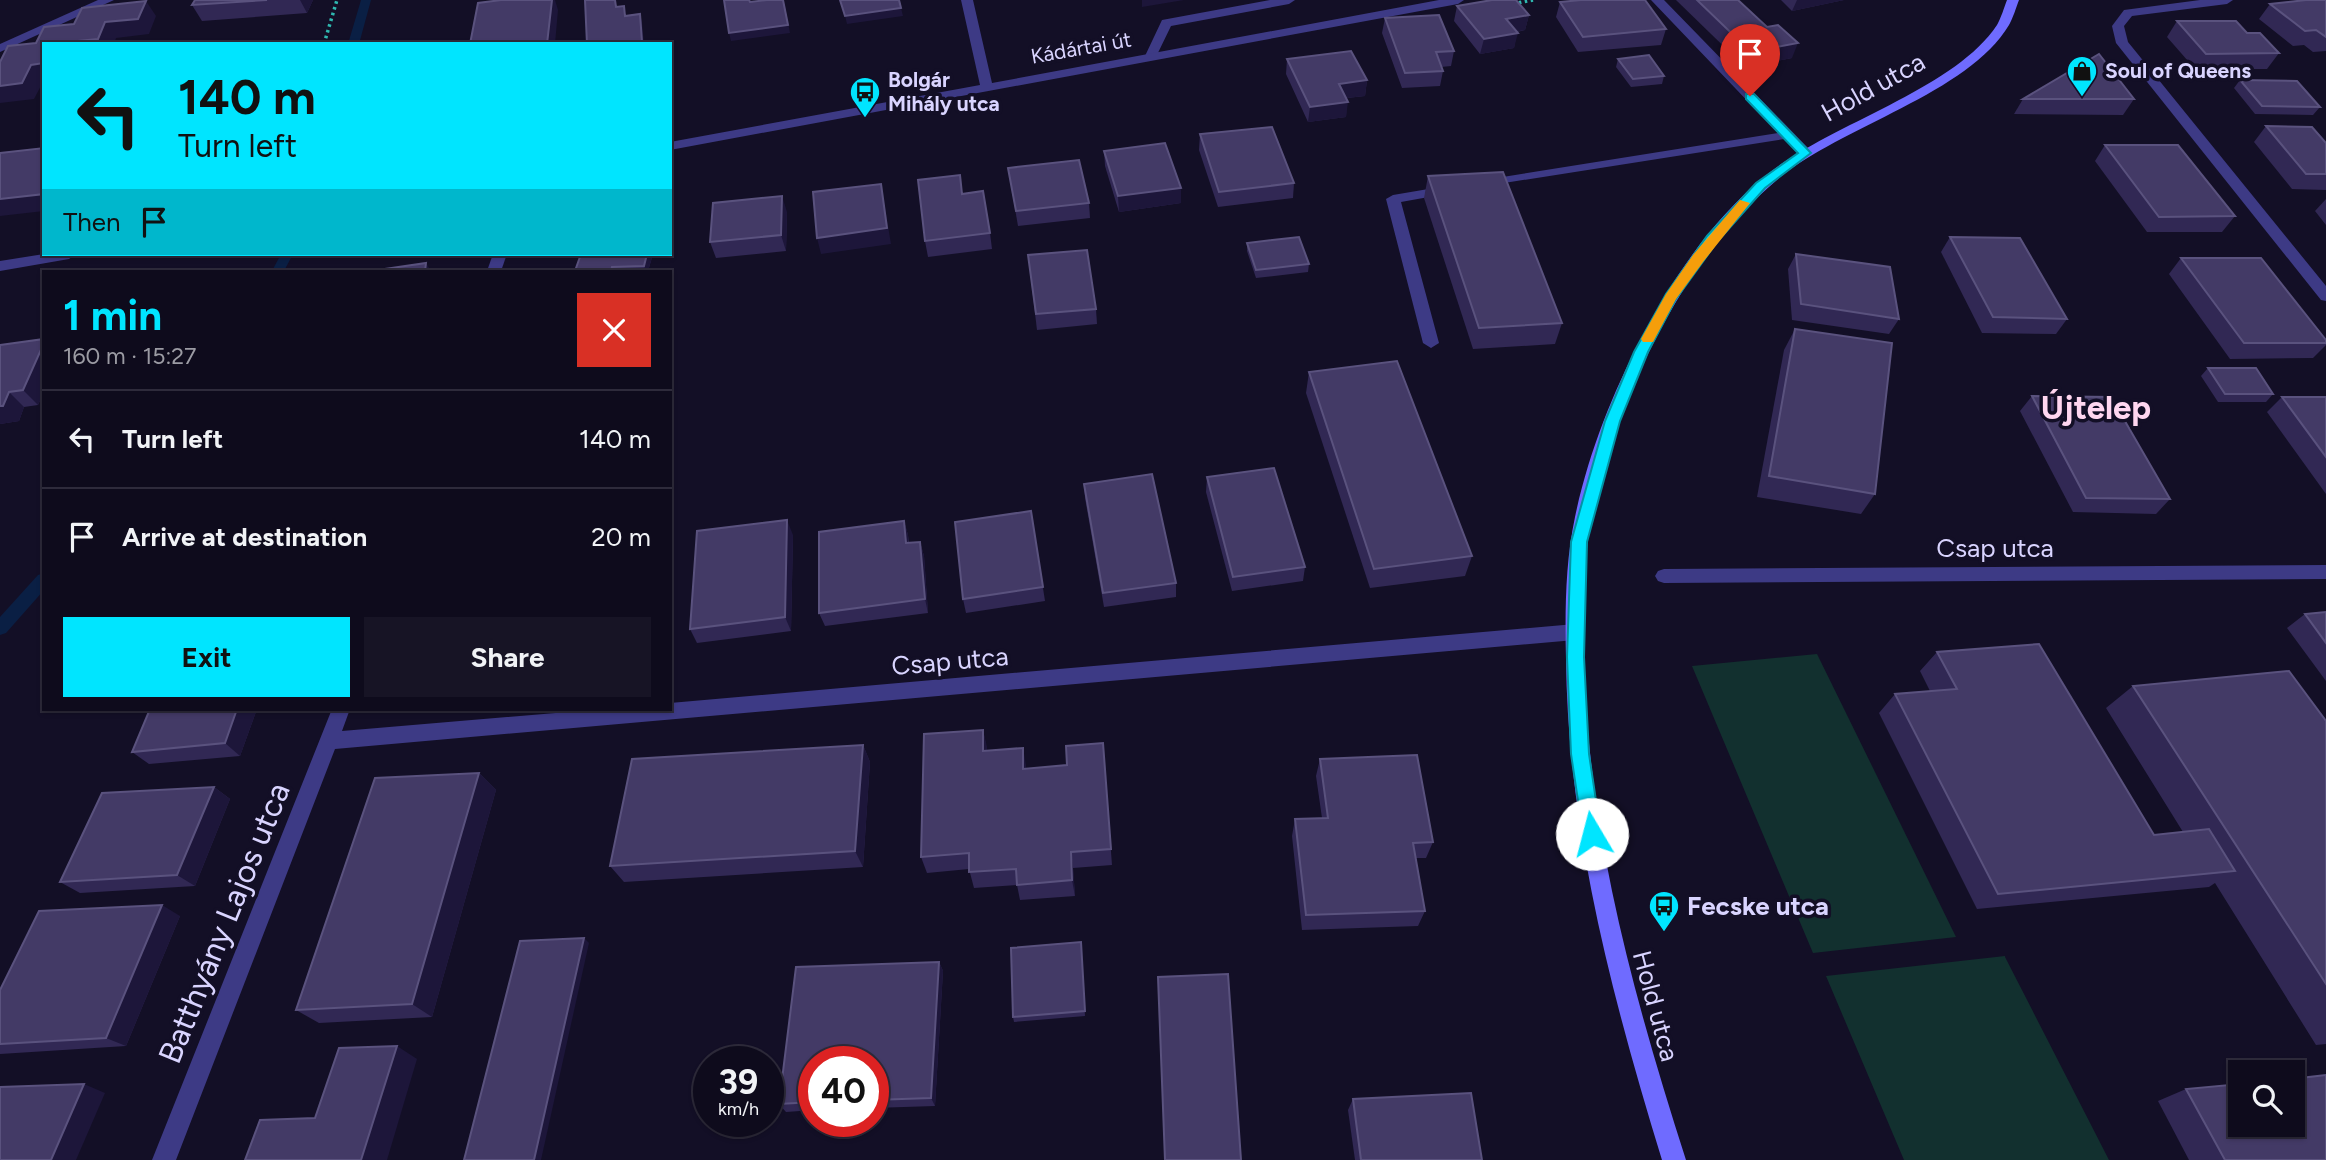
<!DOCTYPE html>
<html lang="en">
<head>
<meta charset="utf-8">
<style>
	:root { --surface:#0e0b1c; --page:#171425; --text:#f1f3f6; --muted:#9b9ba3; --line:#2e2b3b; --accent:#00e5ff }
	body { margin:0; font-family:Figtree,sans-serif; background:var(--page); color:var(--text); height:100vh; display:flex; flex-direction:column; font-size:26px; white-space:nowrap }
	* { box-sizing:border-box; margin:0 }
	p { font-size:23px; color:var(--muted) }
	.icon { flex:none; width:38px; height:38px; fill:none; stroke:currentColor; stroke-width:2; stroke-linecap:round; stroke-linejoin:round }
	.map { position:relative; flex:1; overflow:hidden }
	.details { position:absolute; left:42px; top:270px; width:630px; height:441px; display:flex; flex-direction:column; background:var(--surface); border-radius:0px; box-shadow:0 2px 5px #0004,0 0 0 2px var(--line) }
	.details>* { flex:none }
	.banner { position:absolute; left:42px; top:42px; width:630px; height:214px; border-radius:0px; box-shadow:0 2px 5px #0004,0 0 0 2px var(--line); background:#00e5ff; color:#111; overflow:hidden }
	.fabs { position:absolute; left:2228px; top:1060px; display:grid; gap:14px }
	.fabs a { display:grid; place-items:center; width:77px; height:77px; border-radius:0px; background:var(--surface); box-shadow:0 2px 5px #0004,0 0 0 2px var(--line); font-size:35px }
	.speed { position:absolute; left:693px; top:1046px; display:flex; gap:14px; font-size:35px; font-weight:700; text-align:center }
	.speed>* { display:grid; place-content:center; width:91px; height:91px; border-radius:50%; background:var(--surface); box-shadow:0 2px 5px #0004,0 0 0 2px var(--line); line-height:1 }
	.speed small { font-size:18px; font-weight:400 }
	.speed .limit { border:10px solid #d22; background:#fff; color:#111 }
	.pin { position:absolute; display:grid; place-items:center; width:60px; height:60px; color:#fff; margin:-72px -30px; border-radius:50% 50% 50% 0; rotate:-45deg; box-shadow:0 0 7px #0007 }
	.pin .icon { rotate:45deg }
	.me { position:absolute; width:77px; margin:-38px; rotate:352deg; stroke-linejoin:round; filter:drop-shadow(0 0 5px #0008) }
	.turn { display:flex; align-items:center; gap:24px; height:147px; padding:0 21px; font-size:32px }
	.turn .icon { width:91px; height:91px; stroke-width:2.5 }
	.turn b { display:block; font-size:49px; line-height:60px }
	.then { display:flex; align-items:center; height:66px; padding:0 21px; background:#0003; gap:14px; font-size:26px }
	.round { display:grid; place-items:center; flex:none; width:74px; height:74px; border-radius:0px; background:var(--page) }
	.head { display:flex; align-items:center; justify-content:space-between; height:119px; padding:0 21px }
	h1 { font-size:42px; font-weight:700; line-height:52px; color:var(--accent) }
	.cta { display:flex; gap:14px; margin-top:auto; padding:14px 21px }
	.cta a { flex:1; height:80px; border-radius:0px; background:var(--accent); color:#111; font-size:28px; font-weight:700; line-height:80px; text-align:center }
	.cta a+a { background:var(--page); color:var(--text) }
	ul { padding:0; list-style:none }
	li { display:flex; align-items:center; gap:21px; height:98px; padding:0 21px; border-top:2px solid var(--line) }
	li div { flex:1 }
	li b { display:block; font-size:26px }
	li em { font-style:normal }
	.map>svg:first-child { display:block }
	.green { fill:#12302f }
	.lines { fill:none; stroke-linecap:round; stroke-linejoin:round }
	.stream { fill:#0a1f44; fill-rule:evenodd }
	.path { stroke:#2fb8b0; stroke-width:3.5; stroke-dasharray:2.5 3.5; stroke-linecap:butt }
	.lane { fill:#3d3a85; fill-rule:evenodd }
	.street { fill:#3d3a85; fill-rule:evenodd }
	.secondary { fill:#6f6bff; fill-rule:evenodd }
	.wall { fill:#312854 }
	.shaded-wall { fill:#1d163a }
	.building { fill:#433a66; stroke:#5a527e; stroke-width:2 }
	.route { fill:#00e5ff; stroke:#0095a6; stroke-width:2 }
	.slow { fill:#f59e0b }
	.labels { text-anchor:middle; stroke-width:7; stroke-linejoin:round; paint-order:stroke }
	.far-street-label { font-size:21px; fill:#d9d4ff; stroke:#130f26 }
	.far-poi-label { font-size:21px; font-weight:bold; fill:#d9d4ff; stroke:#130f26; text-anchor:start }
	.street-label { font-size:26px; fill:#d9d4ff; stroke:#130f26 }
	.poi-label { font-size:26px; font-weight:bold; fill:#d9d4ff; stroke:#130f26; text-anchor:start }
	.near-street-label { font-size:32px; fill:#d9d4ff; stroke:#130f26 }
	.district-label { font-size:33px; font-weight:bold; fill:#ffd6f0; stroke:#130f26 }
</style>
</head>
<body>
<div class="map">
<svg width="2326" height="1160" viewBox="0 0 2326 1160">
	<rect width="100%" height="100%" fill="#130f26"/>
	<g class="green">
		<path d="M1817 654 1956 937 1813 953 1692 666Z"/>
		<path d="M2005 956V957L2109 1160H1904L1826 976Z"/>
	</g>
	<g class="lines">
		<g class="stream">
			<path d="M361 0H371L359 44H348Z"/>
			<path d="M281 254H293L284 271H272Z"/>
			<path d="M44 573V590L6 633 0 635V617L38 575Z"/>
		</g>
		<g class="path">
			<path d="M1513 4 1533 0"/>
			<path d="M324 44 337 0"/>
		</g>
		<path class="lane" d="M1270 0H1295L1289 4 1171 26 1155 59 1145 56 1162 20Z"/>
		<g class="street">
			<path d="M98 0H114L0 52V44Z"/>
			<path d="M961 0H973L992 83 1439 0H1464L1458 4 670 150V142L980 85Z"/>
			<path d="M1651 0H1664L1810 150V156H1800L1784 139 1479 187V181L1484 180 1778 133Z"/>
			<path d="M2200 0H2233L2227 4 2132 16 2124 26 2128 42 2326 286V301L2321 300 2116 43 2112 26 2124 10Z"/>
			<path d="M1446 186 1453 190 1451 193 1401 202 1439 343 1431 348 1423 343 1386 199 1393 195Z"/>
			<path d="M44 254H76L69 259 0 271V261Z"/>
			<path d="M493 254H507L501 271H487Z"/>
			<path d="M2326 565V579L1664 583 1658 581 1655 576 1658 571 1664 569Z"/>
			<path d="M1575 624 1581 627 1584 632 1581 637 1575 640 335 749 176 1160H152L332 709H350L342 731 603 709H670V703Z"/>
		</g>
		<path class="secondary" d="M2007 0H2019C2016 8 2013 18 2009 25 1968 94 1841 126 1778 179 1721 227 1678 291 1646 358 1623 409 1602 463 1591 519 1583 566 1583 614 1584 662 1588 832 1634 998 1686 1160H1662C1612 997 1568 831 1566 660 1565 613 1565 564 1575 517 1588 455 1612 394 1641 339 1672 279 1712 220 1764 177 1828 124 1953 91 1997 25 2001 18 2004 8 2007 0Z"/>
	</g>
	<g class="wall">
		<path d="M195 0H313L307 13 202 21 192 5Z"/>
		<path d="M1676 0H1738L1792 58 1745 67Z"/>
		<path d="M1781 0H1844L1792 11Z"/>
		<path d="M2326 0V51L2313 52 2304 45 2293 46 2259 19 2270 4Z"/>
		<path d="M1560 2 1666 29 1661 45 1578 52 1556 17Z"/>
		<path d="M1457 6 1529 15 1525 30 1517 32 1514 48 1480 54 1454 21Z"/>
		<path d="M1385 18 1454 51 1451 66 1441 67 1443 71 1440 86 1402 88 1382 33Z"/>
		<path d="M2177 21 2247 33 2279 53 2267 69H2195L2167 37Z"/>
		<path d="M1287 59 1367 80 1365 96 1347 98 1346 117 1308 122 1286 74Z"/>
		<path d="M1618 59 1664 76 1662 84 1631 87 1616 67Z"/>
		<path d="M2240 80 2320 107 2313 115 2255 114 2234 88Z"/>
		<path d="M2023 99H2134L2123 115 2014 114Z"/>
		<path d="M2266 126 2326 143V190L2292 189 2254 142Z"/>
		<path d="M1200 134 1294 183 1293 198 1218 207 1199 150Z"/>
		<path d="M2105 145 2235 216 2222 232H2147L2095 161Z"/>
		<path d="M1104 151 1181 203 1119 212 1105 166Z"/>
		<path d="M1008 168 1089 203 1090 218 1018 226Z"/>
		<path d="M1428 176 1562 323 1555 344 1473 349 1424 198Z"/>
		<path d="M962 194 990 233 992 249 928 257 925 241Z"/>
		<path d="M2326 199V225L2315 211Z"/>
		<path d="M787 212 786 251 716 258 710 242Z"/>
		<path d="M1950 237 2067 319 2056 334 1982 333 1941 252Z"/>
		<path d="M1247 243 1309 264 1308 272 1256 278 1247 251Z"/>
		<path d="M653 254 648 271H575Z"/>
		<path d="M1796 254 1899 319 1889 334 1792 320 1788 269Z"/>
		<path d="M1028 255 1096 309 1097 324 1037 330Z"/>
		<path d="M2181 258 2326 340V345L2313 358 2230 359 2169 274Z"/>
		<path d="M1795 329 1875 494 1861 514 1757 497 1784 350Z"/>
		<path d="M44 339V392L38 405 24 407 19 421 0 424V345Z"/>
		<path d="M2208 368 2273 394 2266 402H2218L2201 376Z"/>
		<path d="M1309 372 1472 556 1465 576 1370 588 1306 393Z"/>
		<path d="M2032 396 2170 499 2156 514 2073 512 2020 411Z"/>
		<path d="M2282 397H2326V494L2267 412Z"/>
		<path d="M1207 477 1305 567 1303 581 1232 591 1206 492Z"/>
		<path d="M1084 484 1176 583V597L1104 607 1085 498Z"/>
		<path d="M1031 511 1045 601 966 613 963 599Z"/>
		<path d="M904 521 908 535 909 543 920 542 924 556 928 613 825 626 819 613Z"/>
		<path d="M793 535 791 631 697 643 690 629Z"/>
		<path d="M2326 612V681L2287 628 2305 614Z"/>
		<path d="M1937 652 2154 835 2183 832 2106 708 2133 686 2326 721V1044L2316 1045 2215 883 2209 887 1977 909 1879 713 1895 694 1930 691 1920 671Z"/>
		<path d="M150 709H257L240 756 149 764 132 752Z"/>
		<path d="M983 730 987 750 1026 765V769L1067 765 1103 743 1112 865 1073 868 1075 896 1020 900 1017 885 974 888 969 869 927 873 921 857Z"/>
		<path d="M863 745 870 762 863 867 624 882 610 866Z"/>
		<path d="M1320 759 1433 842 1426 858H1415L1425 911 1418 926 1302 930 1292 836 1295 819 1322 818 1316 776Z"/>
		<path d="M479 773 496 790 432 1017 319 1023 296 1010Z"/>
		<path d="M214 787 230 799 195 886 80 893 60 882Z"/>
		<path d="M180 916 126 1046 0 1054V990Z"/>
		<path d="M1081 942 1085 1016 1014 1022 1013 1017Z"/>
		<path d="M939 962 943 971 935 1106 873 1108V1062H814V1110L786 1112 779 1104 796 967Z"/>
		<path d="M2186 1089 2326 1160H2189L2158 1101Z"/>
		<path d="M1353 1099 1482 1160H1355L1348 1110Z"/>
	</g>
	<g class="shaded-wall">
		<path d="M300 0H313L307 13Z"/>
		<path d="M552 0H555L558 10 555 44H547Z"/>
		<path d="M1142 0H1184L1142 7Z"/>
		<path d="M1797 0H1844L1792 11Z"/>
		<path d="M146 1 156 16 149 34 116 38 114 44H67L68 42Z"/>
		<path d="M785 6 790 33 731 41 729 33Z"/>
		<path d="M901 8 903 16 847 24 845 16Z"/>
		<path d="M640 14 642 22 644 44H631Z"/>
		<path d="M1529 15 1525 30 1503 34 1506 19Z"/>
		<path d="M1518 33 1514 48 1480 54 1484 39Z"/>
		<path d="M1798 43 1792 58 1745 67 1751 52Z"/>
		<path d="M44 63V80L34 99 0 103V86L31 65Z"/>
		<path d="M1367 80 1365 96 1337 99 1339 84Z"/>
		<path d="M1348 102 1346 117 1308 122 1310 107Z"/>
		<path d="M881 184 891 244 821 254 817 238Z"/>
		<path d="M1181 188V203L1119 212 1118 196Z"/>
		<path d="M44 194V211L0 216V199Z"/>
		<path d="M782 196 787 212 786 251 781 235Z"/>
		<path d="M647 254H653L648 271H646L644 266Z"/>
		<path d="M426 263 431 271H425Z"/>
		<path d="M44 343V392L38 405 23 390Z"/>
		<path d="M9 392 24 407 19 421 0 424V406Z"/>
		<path d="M787 520 793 535 791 631 785 617Z"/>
		<path d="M904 521 908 535 909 558 906 543Z"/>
		<path d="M920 542 924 556 928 613 925 599Z"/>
		<path d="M237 709H257L240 756 225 743Z"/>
		<path d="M983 730 987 747V768L983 751Z"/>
		<path d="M863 745 870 762 863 867 855 851Z"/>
		<path d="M1023 748 1026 765 1027 787 1023 769Z"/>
		<path d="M479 773 496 790 432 1017 412 1004Z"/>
		<path d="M214 787 230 799 195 886 177 875Z"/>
		<path d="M1071 852 1073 868 1075 896 1072 880Z"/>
		<path d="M162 905 180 916 126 1046 106 1038Z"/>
		<path d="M584 938 589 943 541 1160H534Z"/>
		<path d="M939 962 943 971 935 1106 931 1098Z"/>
		<path d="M397 1046 417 1059 387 1160H361Z"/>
		<path d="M84 1084 105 1093 76 1160H51Z"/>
	</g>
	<g class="building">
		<path d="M195 0H267L192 5Z"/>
		<path d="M501 0H552L547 44H470L478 3Z"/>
		<path d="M585 0H615L616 7 624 6 625 16 640 14 642 42 631 44H587Z"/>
		<path d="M724 0H749L750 2 767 0H783L788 25 729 33Z"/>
		<path d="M840 0H899L901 8 845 16Z"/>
		<path d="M1492 0H1516L1529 15 1506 19 1518 33 1484 39 1457 6Z"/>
		<path d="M1581 0H1645L1666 29 1583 37 1560 2Z"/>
		<path d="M1697 0H1738L1767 27 1778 25 1798 43 1751 52Z"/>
		<path d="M2306 0H2326V37L2316 30 2305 31 2270 4Z"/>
		<path d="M146 1 138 19 105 22 98 39 68 42 67 44H44V63L31 65 22 83 0 86V62L8 46 36 43 44 27 74 24 82 8Z"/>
		<path d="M1439 15 1454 51 1436 52 1443 71 1405 73 1385 18Z"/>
		<path d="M2177 21H2236L2247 33H2260L2279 53 2206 54Z"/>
		<path d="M1351 51 1367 80 1339 84 1348 102 1310 107 1287 59Z"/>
		<path d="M2099 54 2134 99H2023Z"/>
		<path d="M1649 55 1664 76 1633 79 1618 59Z"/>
		<path d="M2240 80 2297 81 2320 107 2262 106Z"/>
		<path d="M2266 126 2312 127 2326 143V174H2306Z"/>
		<path d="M1272 127 1294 183 1219 192 1200 134Z"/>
		<path d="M1165 143 1181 188 1118 196 1104 151Z"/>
		<path d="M2105 145H2178L2235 216 2159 217Z"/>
		<path d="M44 148V194L0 199V153Z"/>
		<path d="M1079 160 1089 203 1016 211 1008 168Z"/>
		<path d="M1503 172 1562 323 1479 328 1428 176Z"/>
		<path d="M960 175 962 194 983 191 990 233 925 241 918 180Z"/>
		<path d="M881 184 887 228 817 238 813 192Z"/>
		<path d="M782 196 781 235 710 242 713 203Z"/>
		<path d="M1299 237 1309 264 1256 270 1247 243Z"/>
		<path d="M1950 237 2020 238 2067 319 1993 317Z"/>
		<path d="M1087 250 1096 309 1036 314 1028 255Z"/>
		<path d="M581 254H647L644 266 612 267 611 271H575Z"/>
		<path d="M1796 254 1890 267 1899 319 1801 304Z"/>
		<path d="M2181 258H2261L2326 340V343H2244Z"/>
		<path d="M426 263 425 271H371Z"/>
		<path d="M1795 329 1892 343 1875 494 1769 476Z"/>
		<path d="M44 339V343L23 390 9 392 3 406H0V345Z"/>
		<path d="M1397 361 1472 556 1374 569 1309 372Z"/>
		<path d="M2208 368H2256L2273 394H2225Z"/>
		<path d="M2032 396 2111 397 2170 499 2086 498Z"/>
		<path d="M2282 397H2326V457Z"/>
		<path d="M1274 468 1305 567 1233 577 1207 477Z"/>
		<path d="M1152 474 1176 583 1103 593 1084 484Z"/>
		<path d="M1031 511 1043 587 963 599 955 522Z"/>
		<path d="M787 520 785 617 690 629 697 531Z"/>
		<path d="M904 521 906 543 920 542 925 599 819 613V532Z"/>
		<path d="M2326 612V643L2305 614Z"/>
		<path d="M2039 644 2154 835 2209 829 2235 871 1998 894 1895 694 1957 689 1937 652Z"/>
		<path d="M2289 671 2326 721V984L2133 686Z"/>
		<path d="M150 709H237L225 743 132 752Z"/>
		<path d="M983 730V751L1023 748V769L1067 765 1066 746 1103 743 1111 849 1071 852 1072 880 1017 885 1016 869 969 872V853L921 857 924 734Z"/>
		<path d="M863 745 855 851 610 866 632 759Z"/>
		<path d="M1417 755 1433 842 1413 843 1425 911 1306 915 1295 819 1328 818 1320 759Z"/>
		<path d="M479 773 412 1004 296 1010 375 778Z"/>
		<path d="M214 787 177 875 60 882 102 793Z"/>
		<path d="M162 905 106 1038 0 1044V990L39 911Z"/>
		<path d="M584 938 534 1160H464L520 941Z"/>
		<path d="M1081 942 1085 1011 1013 1017 1011 948Z"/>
		<path d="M939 962 931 1098 873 1100V1062H814V1102L779 1104 796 967Z"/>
		<path d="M1228 974 1241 1160H1165L1158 977Z"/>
		<path d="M397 1046 361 1160H245L260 1120 315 1118 339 1048Z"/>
		<path d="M2326 1075V1160H2225L2186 1089 2240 1084V1125H2292V1079Z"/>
		<path d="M84 1084 51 1160H0V1087Z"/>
		<path d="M1471 1093 1482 1160H1361L1353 1099Z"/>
	</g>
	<path class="route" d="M1746 94H1754L1811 153 1765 188 1717 242 1676 299 1648 352 1620 421 1587 542 1584 657 1589 754 1601 834 1598 840 1592 842 1585 840 1583 834 1571 754 1567 657 1571 542 1605 421 1634 352 1666 294 1707 236 1756 183 1798 153 1746 99Z"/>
	<path class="slow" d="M1740 200 1750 203 1703 262 1676 299 1653 342H1643L1641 339 1666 294 1693 255Z"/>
	<defs>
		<g id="shop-pin" transform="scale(1.575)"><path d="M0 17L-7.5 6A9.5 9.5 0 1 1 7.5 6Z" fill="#00e5ff" stroke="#130f26"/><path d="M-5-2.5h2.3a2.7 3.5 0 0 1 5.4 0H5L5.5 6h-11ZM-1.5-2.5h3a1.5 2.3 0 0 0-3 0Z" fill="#111"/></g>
		<g id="bus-pin" transform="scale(1.575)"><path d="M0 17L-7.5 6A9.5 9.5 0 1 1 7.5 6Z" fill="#00e5ff" stroke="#130f26"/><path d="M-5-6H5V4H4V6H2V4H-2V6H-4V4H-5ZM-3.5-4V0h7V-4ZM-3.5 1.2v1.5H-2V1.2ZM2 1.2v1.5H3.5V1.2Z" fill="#111"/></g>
	</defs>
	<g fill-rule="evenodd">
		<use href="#shop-pin" x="2082" y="71"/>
		<use href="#bus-pin" x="865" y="92"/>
		<use href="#bus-pin" x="1664" y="906"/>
	</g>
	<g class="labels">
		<g class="far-street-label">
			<text transform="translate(1081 48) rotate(-10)" y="7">Kádártai út</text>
		</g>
		<g class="far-poi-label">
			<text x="2105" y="78">Soul of Queens</text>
			<text x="888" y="87">Bolgár<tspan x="888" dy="24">Mihály utca</tspan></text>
		</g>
		<g class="street-label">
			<text transform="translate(1873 87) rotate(-29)" y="9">Hold utca</text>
			<text x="1995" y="557">Csap utca</text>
			<text transform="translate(950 661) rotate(-5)" y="9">Csap utca</text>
			<text transform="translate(1656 1006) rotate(75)" y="9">Hold utca</text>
		</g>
		<g class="poi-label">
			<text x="1687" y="915">Fecske utca</text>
		</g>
		<g class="near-street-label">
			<text transform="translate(224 923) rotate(-68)" y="11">Batthyány Lajos utca</text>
		</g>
		<g class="district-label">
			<text x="2096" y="419">Újtelep</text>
		</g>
	</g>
</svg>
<div class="fabs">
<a><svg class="icon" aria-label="search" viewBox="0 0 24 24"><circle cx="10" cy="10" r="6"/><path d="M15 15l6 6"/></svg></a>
</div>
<div class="speed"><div>39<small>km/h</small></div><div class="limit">40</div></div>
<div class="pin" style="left:1750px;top:96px;background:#d93025"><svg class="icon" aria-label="arrive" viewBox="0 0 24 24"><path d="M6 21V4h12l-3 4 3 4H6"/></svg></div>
<svg class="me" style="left:1592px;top:834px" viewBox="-20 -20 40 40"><circle r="19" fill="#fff"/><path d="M0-13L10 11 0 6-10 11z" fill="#00e5ff"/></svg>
<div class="banner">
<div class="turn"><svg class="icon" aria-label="left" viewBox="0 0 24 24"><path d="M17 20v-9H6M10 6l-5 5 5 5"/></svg><div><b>140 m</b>Turn left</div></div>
<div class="then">Then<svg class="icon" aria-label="arrive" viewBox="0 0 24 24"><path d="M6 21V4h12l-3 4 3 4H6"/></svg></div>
</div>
<section class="details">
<div class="head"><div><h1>1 min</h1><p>160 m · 15:27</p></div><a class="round" style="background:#d93025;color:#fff"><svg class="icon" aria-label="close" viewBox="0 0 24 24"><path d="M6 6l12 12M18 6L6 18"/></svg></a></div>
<ul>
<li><svg class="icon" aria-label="left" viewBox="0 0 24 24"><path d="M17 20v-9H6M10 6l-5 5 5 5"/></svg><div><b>Turn left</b></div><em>140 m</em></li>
<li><svg class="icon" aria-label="arrive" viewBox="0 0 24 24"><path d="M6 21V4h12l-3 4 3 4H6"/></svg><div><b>Arrive at destination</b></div><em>20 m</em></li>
</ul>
<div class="cta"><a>Exit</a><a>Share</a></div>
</section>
</div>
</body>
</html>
